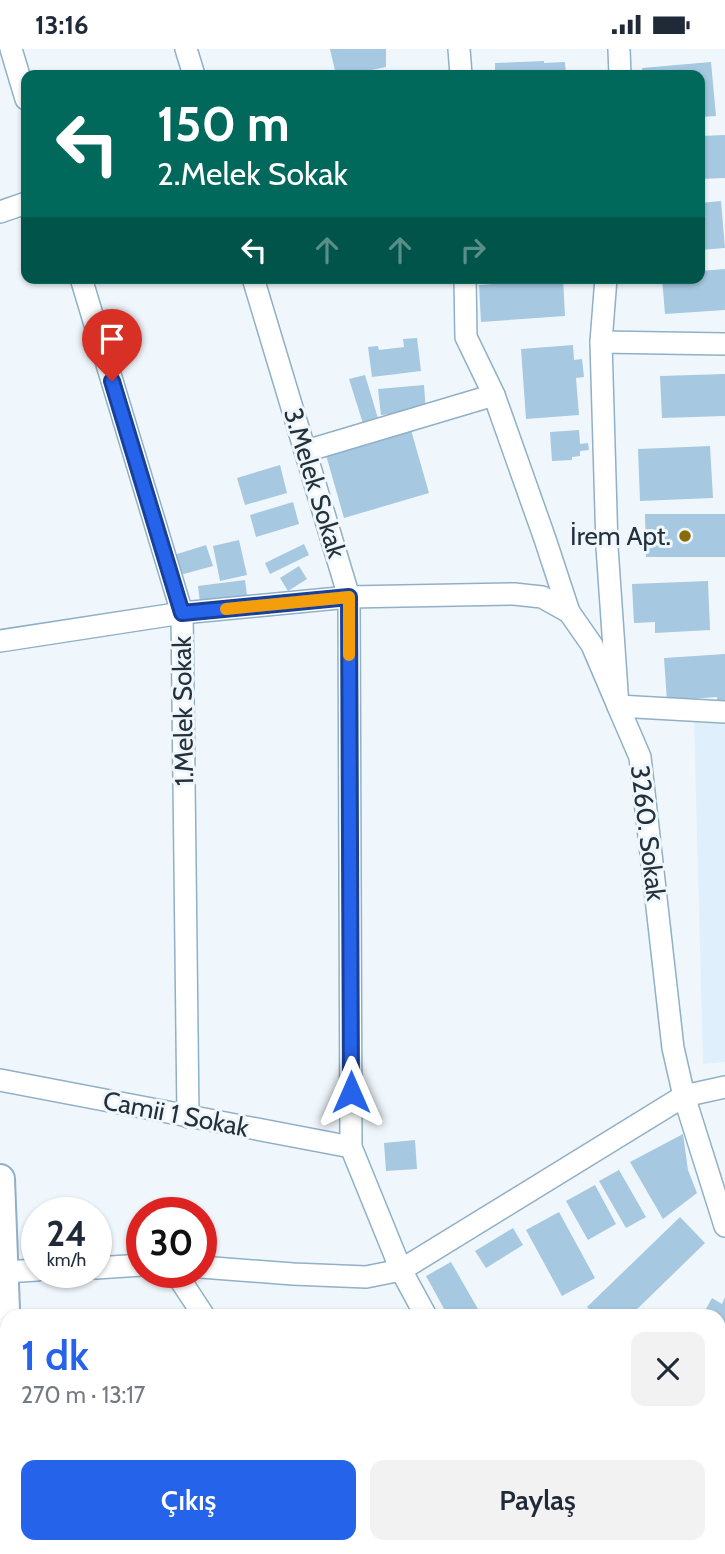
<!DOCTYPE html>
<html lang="tr">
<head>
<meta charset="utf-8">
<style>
	:root { --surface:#fff; --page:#f2f2f3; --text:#1f2937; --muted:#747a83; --accent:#2563eb }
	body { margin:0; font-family:Cabin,sans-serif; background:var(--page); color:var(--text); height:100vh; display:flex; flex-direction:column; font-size:26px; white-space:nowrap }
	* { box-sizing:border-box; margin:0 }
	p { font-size:23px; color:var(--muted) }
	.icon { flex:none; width:38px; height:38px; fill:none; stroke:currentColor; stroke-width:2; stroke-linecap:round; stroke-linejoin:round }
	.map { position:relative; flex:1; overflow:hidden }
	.sheet { position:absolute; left:0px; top:1260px; width:726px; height:245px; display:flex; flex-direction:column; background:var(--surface); border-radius:21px 21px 0 0; box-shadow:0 2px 5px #0004 }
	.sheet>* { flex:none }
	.banner { position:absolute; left:21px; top:21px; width:684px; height:214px; border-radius:14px; box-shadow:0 2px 5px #0004; background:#00695c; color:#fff; overflow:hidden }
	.speed { position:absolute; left:21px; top:1148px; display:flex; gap:14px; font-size:35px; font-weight:700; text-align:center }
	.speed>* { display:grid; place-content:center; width:91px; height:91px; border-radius:50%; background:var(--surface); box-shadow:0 2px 5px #0004; line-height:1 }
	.speed small { font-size:18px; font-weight:400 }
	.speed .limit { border:10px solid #d22; background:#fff; color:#111 }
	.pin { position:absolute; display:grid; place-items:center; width:60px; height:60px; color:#fff; margin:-72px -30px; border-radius:50% 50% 50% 0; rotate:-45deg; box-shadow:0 0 7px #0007 }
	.pin .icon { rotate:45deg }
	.me { position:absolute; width:77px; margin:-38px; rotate:0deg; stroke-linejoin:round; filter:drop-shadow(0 0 5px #0008) }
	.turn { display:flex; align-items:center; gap:24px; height:147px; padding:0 21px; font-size:32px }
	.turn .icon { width:91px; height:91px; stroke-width:2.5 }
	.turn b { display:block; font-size:49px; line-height:60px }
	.lanes { display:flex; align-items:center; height:66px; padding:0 21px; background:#0003; justify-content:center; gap:35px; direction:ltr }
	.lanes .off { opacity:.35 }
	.round { display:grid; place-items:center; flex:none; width:74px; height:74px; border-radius:14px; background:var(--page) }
	.summary { display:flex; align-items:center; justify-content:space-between; height:119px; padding:0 21px }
	h1 { font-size:42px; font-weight:600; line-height:52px; color:var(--accent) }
	.button { display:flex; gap:14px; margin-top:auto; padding:14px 21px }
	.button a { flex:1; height:80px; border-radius:14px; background:var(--accent); color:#fff; font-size:28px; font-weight:600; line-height:80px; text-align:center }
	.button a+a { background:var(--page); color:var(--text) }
	.status { display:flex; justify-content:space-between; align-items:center; height:49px; padding:0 35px; background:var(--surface); direction:ltr }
	.status svg { height:19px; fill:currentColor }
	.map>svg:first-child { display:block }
	.built { fill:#dff0fc }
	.building { fill:#a6c8e0 }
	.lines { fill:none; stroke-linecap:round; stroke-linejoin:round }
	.street-casing { stroke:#8fb0c7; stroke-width:24 }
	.secondary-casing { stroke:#8fb0c7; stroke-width:32 }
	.street { stroke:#fff; stroke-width:21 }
	.secondary { stroke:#fff; stroke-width:28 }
	.route-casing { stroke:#184099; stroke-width:18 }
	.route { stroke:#2563eb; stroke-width:12 }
	.slow { stroke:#f59e0b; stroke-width:12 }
	.poi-dot { fill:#886b09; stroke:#f0f7fc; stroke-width:2.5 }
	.labels { text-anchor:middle; stroke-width:6; stroke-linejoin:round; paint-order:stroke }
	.street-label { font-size:26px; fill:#24313b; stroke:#f0f7fc }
	.poi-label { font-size:26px; fill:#24313b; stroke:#f0f7fc; text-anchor:end }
</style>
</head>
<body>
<div class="status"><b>13:16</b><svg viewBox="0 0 49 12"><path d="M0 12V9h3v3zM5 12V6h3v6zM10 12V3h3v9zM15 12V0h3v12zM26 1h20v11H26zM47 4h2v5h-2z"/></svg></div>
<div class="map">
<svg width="725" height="1505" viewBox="0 0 725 1505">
	<rect width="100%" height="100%" fill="#f0f7fc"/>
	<path class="built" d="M694 673 725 675V1013L703 1015Z"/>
	<g class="building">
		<path d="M330 0H386V18L347 26H336Z"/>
		<path d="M544 12V14L565 13 566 26H495V14Z"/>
		<path d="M711 13 716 67 700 68V26H643L642 19Z"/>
		<path d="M725 86V129L700 130V87Z"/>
		<path d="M721 152 725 199 700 201V154Z"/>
		<path d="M725 220V261L665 265 662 229H700V222Z"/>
		<path d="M563 230 565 267 481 273 479 236Z"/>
		<path d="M417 289 421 322 372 328 368 298 378 297 379 301 404 298 403 290Z"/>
		<path d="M573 296 574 311 582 310 584 328 576 329 579 366 526 370 521 300Z"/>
		<path d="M725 325V367L662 369 660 327Z"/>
		<path d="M365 326 380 376 365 381 349 330Z"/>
		<path d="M424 336 426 362 381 366 378 340Z"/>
		<path d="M411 381 429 444 344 469 326 406Z"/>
		<path d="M579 381 580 395 588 394 589 401 580 402V407L572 408V411L552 412 550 383Z"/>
		<path d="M710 397 713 449 640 452 638 400Z"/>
		<path d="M280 416 287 444 245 456 237 429Z"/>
		<path d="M293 453 299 475 256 488 250 466Z"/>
		<path d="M645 465H725V508H646Z"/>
		<path d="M239 491 247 526 220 532 213 497Z"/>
		<path d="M304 495 309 506 270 525 265 514Z"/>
		<path d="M206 496 213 517 180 526 174 506Z"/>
		<path d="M299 517 307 530 288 542 280 529Z"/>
		<path d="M245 531 249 562 202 569 198 537Z"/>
		<path d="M708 532 710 581 655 584V573L634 574 632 535Z"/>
		<path d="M725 605V660H718L717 648 667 652 664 609Z"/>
		<path d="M683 1085 688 1121 697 1144 663 1170 630 1113Z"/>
		<path d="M415 1091 417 1120 386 1122 384 1094Z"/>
		<path d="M619 1121 646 1168 626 1179 599 1132Z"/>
		<path d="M595 1136 616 1175 588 1191 566 1152Z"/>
		<path d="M559 1163 595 1229 562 1247 526 1181Z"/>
		<path d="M680 1168 705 1194 630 1267H595L587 1258Z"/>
		<path d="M513 1179 523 1196 486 1219 475 1202Z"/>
		<path d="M451 1213 482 1267H448L426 1227Z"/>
		<path d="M725 1248V1286L719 1283V1267H702L712 1249 722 1255Z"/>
		<path d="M719 1378 725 1380V1430L719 1429Z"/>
	</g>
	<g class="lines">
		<g class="street-casing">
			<g id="street">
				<path d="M11 0 26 50"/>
				<path d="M186 0 194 26"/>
				<path d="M459 0 461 26"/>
				<path d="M619 0 620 26"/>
				<path d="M0 163 26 154"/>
				<path d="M81 229 182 564 188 1068"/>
				<path d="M253 229 349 548 351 1098 401 1221 426 1267"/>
				<path d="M465 229 466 288 494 346 545 490 569 563"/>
				<path d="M606 229 601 293 607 498 618 657 640 708 673 999 684 1047 725 1177"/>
				<path d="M601 293 725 295"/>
				<path d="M306 402 494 346"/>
				<path d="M0 592 182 564 349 548 514 545 542 548 569 563 592 596 618 657 725 663"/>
				<path d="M0 1031 351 1098"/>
				<path d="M201 1218 293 1225 366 1228 401 1221 684 1047 725 1038"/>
				<path d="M96 1219 142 1216"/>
				<path d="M4 1223 37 1221"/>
				<path d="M175 1223 204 1267"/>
				<path d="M719 1460 725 1461"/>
				<path d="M344 1505 346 1498"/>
			</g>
		</g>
		<g class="secondary-casing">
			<g id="secondary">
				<path d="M0 1130 7 1313"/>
				<path d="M0 1389 7 1379"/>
				<path d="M0 1434 7 1441"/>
				<path d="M17 1498V1505"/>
				<path d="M124 1498 137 1505"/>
			</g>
		</g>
		<use href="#street" class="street"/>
		<use href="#secondary" class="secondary"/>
	</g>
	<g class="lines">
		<g class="route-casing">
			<path id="route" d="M112 332 182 564 349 548 351 1043"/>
		</g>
		<use href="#route" class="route"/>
		<path class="slow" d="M226 560 349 548V606"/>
	</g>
	<circle class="poi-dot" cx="685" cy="487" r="7"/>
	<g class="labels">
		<g class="street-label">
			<text transform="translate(315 434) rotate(73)" y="9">3.Melek Sokak</text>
			<text transform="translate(183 662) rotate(-91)" y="9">1.Melek Sokak</text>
			<text transform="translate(648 784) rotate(83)" y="9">3260. Sokak</text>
			<text transform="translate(176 1065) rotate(11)" y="9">Camii 1 Sokak</text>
		</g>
		<g class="poi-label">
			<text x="671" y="496">İrem Apt.</text>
		</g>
	</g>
</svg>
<div class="speed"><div>24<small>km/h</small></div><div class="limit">30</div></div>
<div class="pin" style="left:112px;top:332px;background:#d93025"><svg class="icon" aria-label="arrive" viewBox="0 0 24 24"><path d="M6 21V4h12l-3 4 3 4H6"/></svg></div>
<svg class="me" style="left:351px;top:1043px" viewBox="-20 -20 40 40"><path d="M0-17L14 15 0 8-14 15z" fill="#2563eb" stroke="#fff" stroke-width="4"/></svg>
<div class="banner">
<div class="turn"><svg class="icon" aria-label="left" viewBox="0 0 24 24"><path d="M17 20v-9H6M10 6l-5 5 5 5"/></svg><div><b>150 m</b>2.Melek Sokak</div></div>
<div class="lanes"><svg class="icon" aria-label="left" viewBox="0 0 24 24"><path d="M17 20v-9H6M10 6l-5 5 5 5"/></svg><svg class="icon off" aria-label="ahead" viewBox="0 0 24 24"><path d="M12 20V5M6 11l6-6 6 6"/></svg><svg class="icon off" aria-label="ahead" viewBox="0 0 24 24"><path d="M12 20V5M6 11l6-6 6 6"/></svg><svg class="icon off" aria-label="right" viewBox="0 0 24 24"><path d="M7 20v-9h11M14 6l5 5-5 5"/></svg></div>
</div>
<section class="sheet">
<div class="summary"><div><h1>1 dk</h1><p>270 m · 13:17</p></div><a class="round"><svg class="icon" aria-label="close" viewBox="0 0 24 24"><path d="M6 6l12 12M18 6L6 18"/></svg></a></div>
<div class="button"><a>Çıkış</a><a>Paylaş</a></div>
</section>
</div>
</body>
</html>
